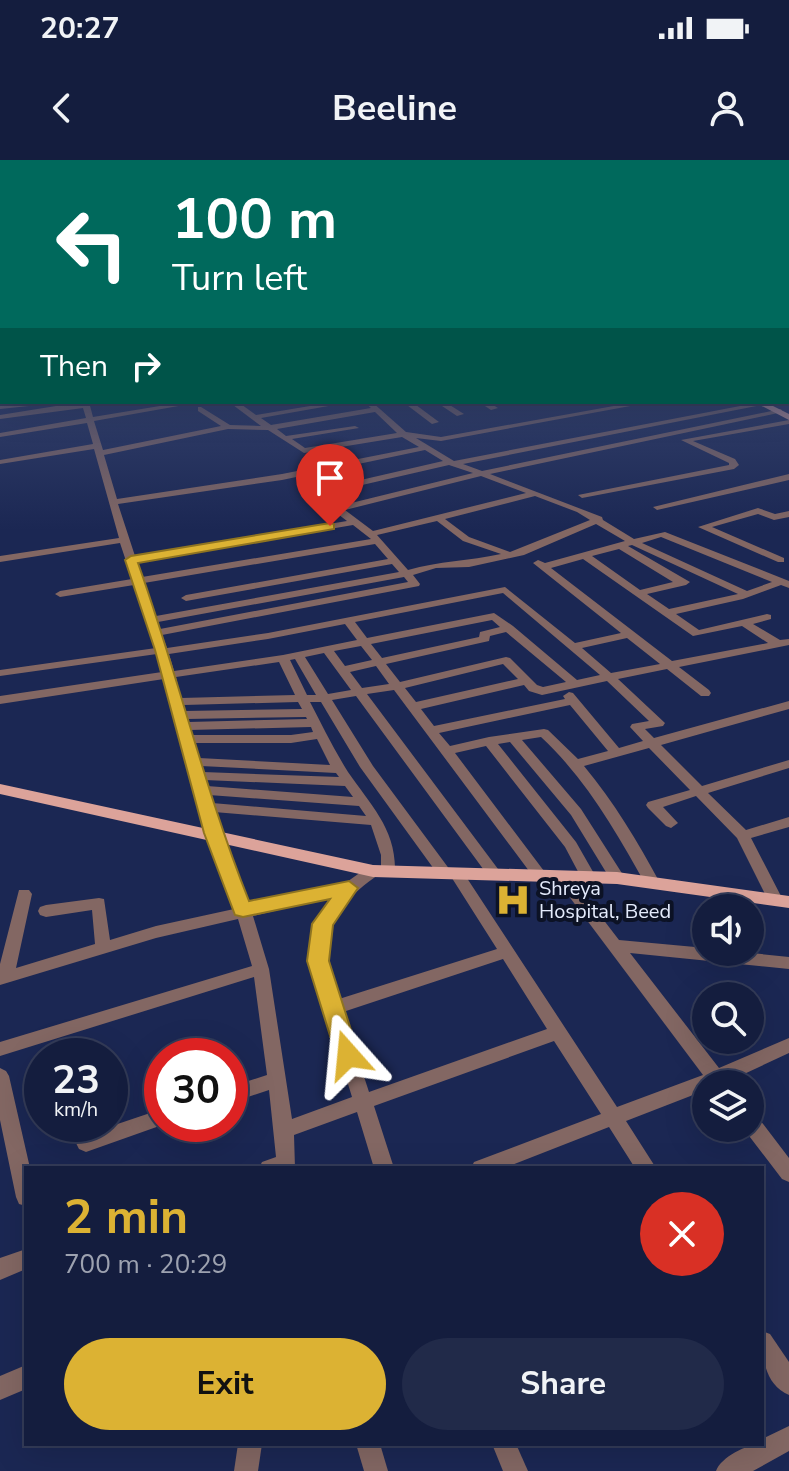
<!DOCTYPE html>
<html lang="en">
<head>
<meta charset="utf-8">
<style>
	:root { --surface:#141d3e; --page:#212a49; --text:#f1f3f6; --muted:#9da2b0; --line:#333b58; --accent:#dcb233 }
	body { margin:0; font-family:"Nunito Sans",sans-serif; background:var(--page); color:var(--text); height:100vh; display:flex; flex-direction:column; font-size:30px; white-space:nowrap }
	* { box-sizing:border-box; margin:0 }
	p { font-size:26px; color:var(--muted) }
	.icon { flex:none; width:44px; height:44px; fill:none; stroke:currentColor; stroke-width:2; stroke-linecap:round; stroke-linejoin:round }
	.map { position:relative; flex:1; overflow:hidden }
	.panel { position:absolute; left:24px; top:1006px; width:740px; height:280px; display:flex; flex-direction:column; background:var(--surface); border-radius:0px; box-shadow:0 8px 32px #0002,0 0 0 2px var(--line) }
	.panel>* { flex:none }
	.hud { position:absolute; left:0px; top:0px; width:790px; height:244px; box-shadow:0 8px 32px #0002,0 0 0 2px var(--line); background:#00695c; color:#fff; overflow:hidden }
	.tools { position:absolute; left:692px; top:734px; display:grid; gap:16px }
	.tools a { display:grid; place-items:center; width:72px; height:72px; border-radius:50%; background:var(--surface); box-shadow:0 8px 32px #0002,0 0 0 2px var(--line); font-size:40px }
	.speed { position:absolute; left:24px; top:878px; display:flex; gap:16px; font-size:40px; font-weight:700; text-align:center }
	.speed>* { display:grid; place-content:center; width:104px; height:104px; border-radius:50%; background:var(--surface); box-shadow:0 8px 32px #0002,0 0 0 2px var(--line); line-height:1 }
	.speed small { font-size:20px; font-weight:400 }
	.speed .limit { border:12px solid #d22; background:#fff; color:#111 }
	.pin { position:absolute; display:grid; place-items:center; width:68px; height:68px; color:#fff; margin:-82px -34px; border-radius:50% 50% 50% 0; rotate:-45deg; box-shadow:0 0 8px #0007 }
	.pin .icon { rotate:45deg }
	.me { position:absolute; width:88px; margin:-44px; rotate:342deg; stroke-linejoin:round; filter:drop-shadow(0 0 6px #0008) }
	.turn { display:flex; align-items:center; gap:28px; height:168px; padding:0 40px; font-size:36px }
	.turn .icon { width:104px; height:104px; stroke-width:2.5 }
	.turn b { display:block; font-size:56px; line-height:68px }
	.then { display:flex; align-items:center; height:76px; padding:0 40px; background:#0003; gap:16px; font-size:30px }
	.round { display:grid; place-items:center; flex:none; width:84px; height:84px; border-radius:42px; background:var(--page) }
	.head { display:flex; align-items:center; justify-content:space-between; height:136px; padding:0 40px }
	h1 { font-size:48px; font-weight:700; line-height:60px; color:var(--accent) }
	.primary-button { display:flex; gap:16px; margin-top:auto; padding:16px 40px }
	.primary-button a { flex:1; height:92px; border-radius:48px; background:var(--accent); color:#111; font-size:32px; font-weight:700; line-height:92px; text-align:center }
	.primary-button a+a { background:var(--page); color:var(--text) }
	.status { display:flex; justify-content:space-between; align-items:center; height:56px; padding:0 40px; background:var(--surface); direction:ltr }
	.status svg { height:22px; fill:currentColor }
	header { display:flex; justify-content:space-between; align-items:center; height:104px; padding:0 40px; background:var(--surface); font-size:36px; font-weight:700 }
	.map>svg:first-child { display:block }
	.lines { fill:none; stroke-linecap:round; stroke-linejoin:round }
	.minor { fill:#836763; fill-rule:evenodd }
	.major { fill:#dca39a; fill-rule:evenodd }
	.route { fill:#dcb233; stroke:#8f7421; stroke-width:2 }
	.labels { text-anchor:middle; stroke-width:8; stroke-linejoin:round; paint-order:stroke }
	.poi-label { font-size:20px; fill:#e4ebfc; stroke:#0c1225; text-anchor:start }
</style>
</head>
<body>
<div class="status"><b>20:27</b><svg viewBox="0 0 49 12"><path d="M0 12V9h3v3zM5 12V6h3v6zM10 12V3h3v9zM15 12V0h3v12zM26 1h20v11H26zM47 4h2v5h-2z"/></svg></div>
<header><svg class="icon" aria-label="back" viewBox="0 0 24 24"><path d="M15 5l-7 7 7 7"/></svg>Beeline<svg class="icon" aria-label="person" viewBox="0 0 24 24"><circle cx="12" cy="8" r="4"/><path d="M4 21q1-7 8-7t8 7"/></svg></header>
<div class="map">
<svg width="789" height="1311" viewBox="0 0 789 1311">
	<rect width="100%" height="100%" fill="#1b2753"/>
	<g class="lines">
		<g class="minor">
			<rect x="788" y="190" width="1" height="4"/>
			<rect x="0" y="226" width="2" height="4"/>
			<path d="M27 242 29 246 0 249V245Z"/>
			<path d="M81 242H89L93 257 184 242H201L94 261 103 290 221 266 198 251V247H201L230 265 261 266 229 242H238L256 255 334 242H351L261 258 271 265 371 248 364 242H372L406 272 441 277 636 242H652L441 281 416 278 454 301 761 242 766 244 463 304 482 311 781 249 782 251 778 253 490 314 602 357 603 360 634 379 665 372 789 421V428L781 425 743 439 676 454 699 470 767 454 771 455V459L753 464 780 480 789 479V485L679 507 709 530 711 533 709 536H701L667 509 618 519 665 563 663 566 645 569 654 578 789 541V549L661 585 702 626 789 600V608L708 633 746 670 789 657V667L751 678 783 740 780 744H770L737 678 696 636 663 647 678 663 671 668 666 666 648 648 646 645 648 642 690 630 649 588 584 606C614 642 638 682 660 723L657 727H647C616 672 588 621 541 577L522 580 581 649 625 718 622 722H612L571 655 510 582 498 584 576 682 596 717 593 721H583L565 687 486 586 455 593 547 715 545 719H535L394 530 367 534 501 713 499 717H489L356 536 332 540 373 606 450 710 456 708 461 709 617 947 703 915 556 719 554 715 556 711H566L619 780 706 788V792H742L789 797V809L630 793 719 908 789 878V893L729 921 730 924H706V930L626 961 656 1008H635L609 967 504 1008H471L474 1002 601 954 554 881 374 946 394 1008H374L357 952 294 975 295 1008H259L262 1002 276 997 269 930 230 943V927L267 915 254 817 0 896V882L252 806 238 759 156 778 0 825V804L19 730H29L32 734 16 808 95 784 92 750 46 757 40 755 38 751 40 747 46 745 99 738 104 739 110 780 156 766 234 749 206 673 164 519 0 544V536L162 512 157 494 0 516V510L156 488 134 425 60 437 55 434 60 431 132 419 120 383 0 402V396L119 378 94 289 0 304V300L93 284 87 263 0 277V273L86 258 83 248 0 259V255ZM375 252 397 273 305 288 292 279 359 268 355 266 286 276 277 269ZM228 269 268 270 304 293 402 277 419 287 282 314 117 339 104 295ZM425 290 443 301 313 331V335L347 361 135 396 118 344 282 320ZM449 305 473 313 339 346 323 334ZM481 316 526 333 373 371 345 350ZM535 336 577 352 590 360 510 392 469 377 445 359ZM437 361 463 381 501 394C469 401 439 401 408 410L377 375ZM596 364 625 381 545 403 538 400 533 403 621 473 575 483 505 427 268 473 167 488 162 475 419 426 420 424 413 415 436 408 469 407 524 395ZM353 365 371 379 142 417 137 402ZM661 377 772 422 747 431 642 383ZM375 384 388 399 186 435 181 438 186 441 392 404 399 412 156 456 144 423ZM632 385 738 434 669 449 647 434 686 425 690 422 628 386ZM619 389 673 422 640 430 592 396ZM583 399 693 476 742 466 768 483 672 501 551 408ZM404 417 408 422 160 469 158 462ZM503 433 600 515 577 520 513 466 494 453 367 478 355 462ZM492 460 500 467 480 472 479 477 382 498 371 484ZM345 464 357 480 283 495 174 511 169 494 268 479ZM506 472 566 522 543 527 537 525 510 498 506 497 400 522 386 504 489 481 490 476ZM627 478 660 504 611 513 582 488ZM361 486 372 500 345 506 334 491ZM324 493 351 530 328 534 305 497ZM295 499 316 535H307L290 500ZM279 502 295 535 181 538 176 517ZM503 504 518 519 416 542 405 528ZM376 506 389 524 362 528 350 512ZM607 521 649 561 632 564 630 567 643 581 619 588 573 533 569 532 563 536 565 539 434 566 421 549 524 525 529 531 542 535ZM298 542 302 549 185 551 184 545ZM310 542H321L360 607 439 716 444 717 450 715 497 789 339 839C335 828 329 815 327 803 320 764 349 735 378 715L380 711 378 707H368L344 724 249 745 214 652 371 665 381 695V711L388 716 395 711C396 669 370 644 348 612 333 588 322 565 310 542ZM570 545 608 591 578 599 548 570 544 569 489 577 450 586 439 573ZM306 557 307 559 188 562 187 559ZM311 567 313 572 291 575H192L190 570ZM317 579 330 605 199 598 194 583H291ZM201 606 336 613 339 617 203 612ZM205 620 345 626 353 637 207 626ZM209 635 359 646 366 656 212 643ZM334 737 314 764 310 801 352 937 292 959 269 809 253 756ZM503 799 547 869 369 932 343 852Z"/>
			<path d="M403 242H412L439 262 432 264Z"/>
			<path d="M436 242H445L464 254 457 256Z"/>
			<path d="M479 242H488L498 248 491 250Z"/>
			<path d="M508 242H517L519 244 515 246Z"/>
			<path d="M789 260V264L693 281 735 299 739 305 734 309 582 338 578 335 729 305V303L681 280Z"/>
			<path d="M789 314V320L657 350 653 347Z"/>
			<path d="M758 348 775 354 789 351V357L774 360 758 354 712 367 784 398V402H778L698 367Z"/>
			<path d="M0 908 6 911 9 916 30 1008H26V1046L19 1044 16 1037 0 960Z"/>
			<path d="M162 949V964H165L86 992 79 989 76 983 79 977Z"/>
			<path d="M750 954 757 956 789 998V1022L782 1019 743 968H750Z"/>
			<path d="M26 1089V1109L0 1120V1098Z"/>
			<path d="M762 1171 770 1174 789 1202V1235C763 1224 762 1194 762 1171Z"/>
			<path d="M26 1205V1229L0 1240V1216Z"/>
			<path d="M789 1266V1291L753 1311H716C721 1297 747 1284 762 1284V1279Z"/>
			<path d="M238 1284H262L258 1311H234Z"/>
			<path d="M356 1284H380L388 1311H364Z"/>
			<path d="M492 1284H516L528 1311H503Z"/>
		</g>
		<g class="major">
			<path d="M754 242H765L789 254V260Z"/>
			<path d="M0 624 373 705 617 712 789 736V748L617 724 373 717 0 634Z"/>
		</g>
	</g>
	<linearGradient id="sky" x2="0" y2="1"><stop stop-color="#0f152e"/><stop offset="0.5" stop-color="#394771"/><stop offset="1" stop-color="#394771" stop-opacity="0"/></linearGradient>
	<rect width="789" height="370" fill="url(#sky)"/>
	<path class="route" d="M330 363 334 364V369L138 403C178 515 205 631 249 741L349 721 358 728 333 765 329 801 359 895 356 902 348 905 340 902 336 895 307 801 312 764 330 739 243 757 235 755 204 673 155 490 125 400 131 396Z"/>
	<defs>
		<g id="hospital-bare" transform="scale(2.76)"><path d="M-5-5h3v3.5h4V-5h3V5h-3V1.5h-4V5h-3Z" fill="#dcb233" stroke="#0c1225" stroke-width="2.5" paint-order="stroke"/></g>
	</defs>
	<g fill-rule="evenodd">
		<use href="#hospital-bare" x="513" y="740"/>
	</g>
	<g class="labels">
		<g class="poi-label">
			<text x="539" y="735">Shreya<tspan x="539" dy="23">Hospital, Beed</tspan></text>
		</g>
	</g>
</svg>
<div class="tools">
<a><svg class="icon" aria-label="sound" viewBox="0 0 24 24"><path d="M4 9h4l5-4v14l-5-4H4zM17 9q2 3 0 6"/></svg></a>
<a><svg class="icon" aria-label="search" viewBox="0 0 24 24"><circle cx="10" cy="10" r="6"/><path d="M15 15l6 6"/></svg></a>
<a><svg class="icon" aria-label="layers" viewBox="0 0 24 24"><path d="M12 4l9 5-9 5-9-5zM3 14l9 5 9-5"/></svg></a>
</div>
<div class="speed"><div>23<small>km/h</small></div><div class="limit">30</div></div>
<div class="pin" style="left:330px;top:366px;background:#d93025"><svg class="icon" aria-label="arrive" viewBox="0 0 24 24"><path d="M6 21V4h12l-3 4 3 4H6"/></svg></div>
<svg class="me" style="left:348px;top:895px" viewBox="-20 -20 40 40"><path d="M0-17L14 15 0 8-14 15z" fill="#dcb233" stroke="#fff" stroke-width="4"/></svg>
<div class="hud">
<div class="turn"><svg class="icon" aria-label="left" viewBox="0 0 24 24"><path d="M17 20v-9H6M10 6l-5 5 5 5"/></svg><div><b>100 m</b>Turn left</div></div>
<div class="then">Then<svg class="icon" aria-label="right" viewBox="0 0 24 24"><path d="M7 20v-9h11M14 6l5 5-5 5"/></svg></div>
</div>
<section class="panel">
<div class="head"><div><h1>2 min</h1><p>700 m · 20:29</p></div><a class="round" style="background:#d93025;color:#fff"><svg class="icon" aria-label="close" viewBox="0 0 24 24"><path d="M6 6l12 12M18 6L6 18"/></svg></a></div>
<div class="primary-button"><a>Exit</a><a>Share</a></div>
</section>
</div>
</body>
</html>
